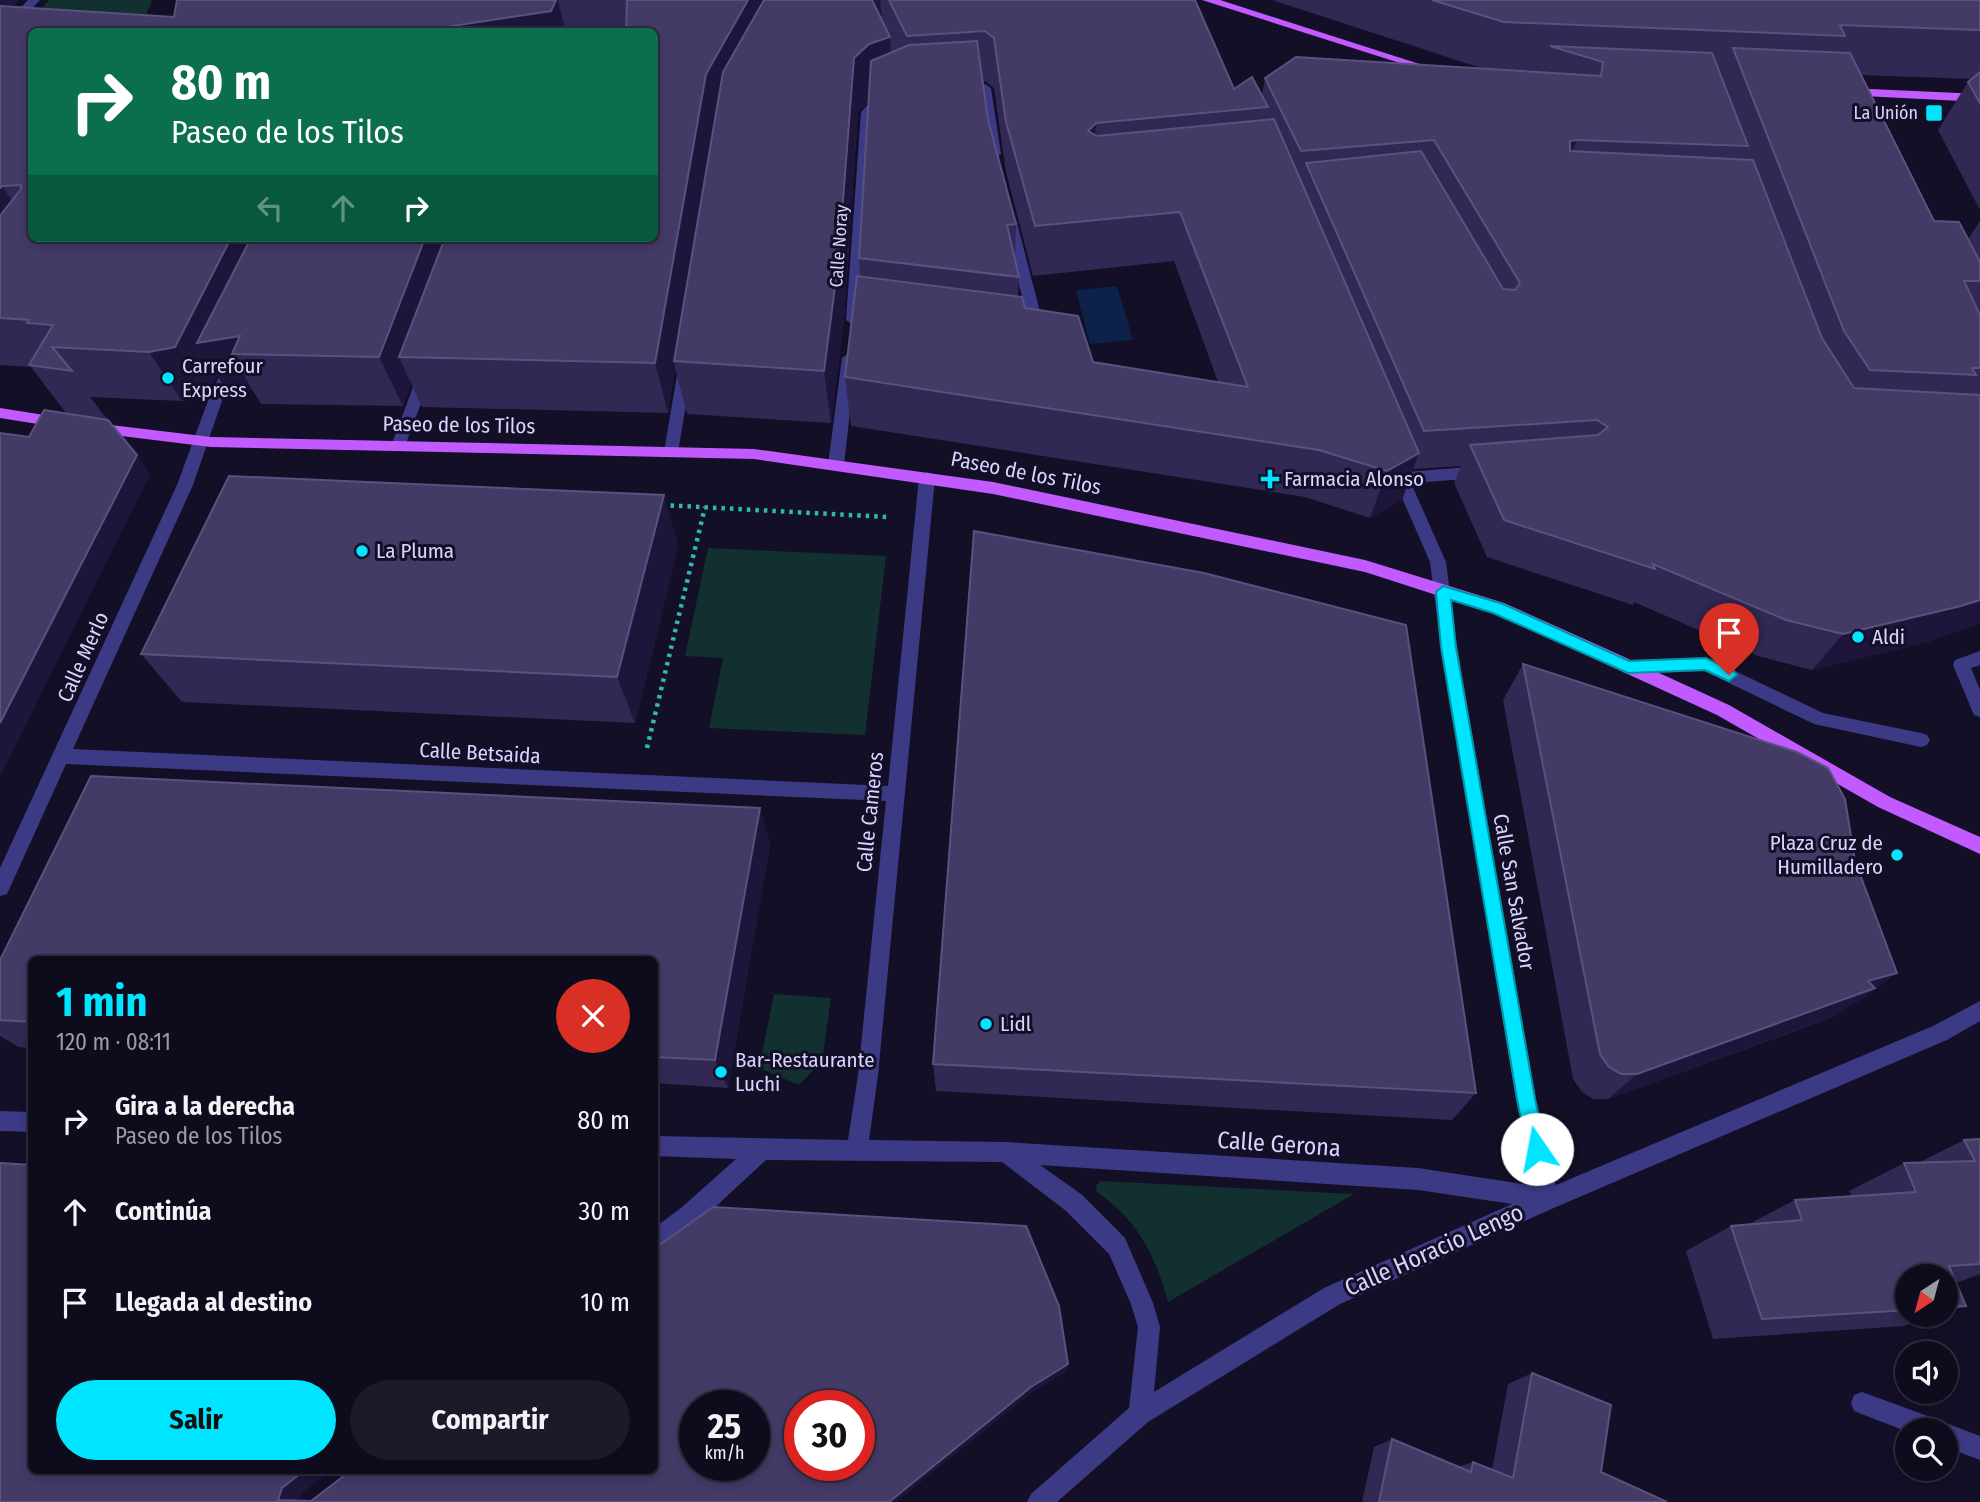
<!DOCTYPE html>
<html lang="es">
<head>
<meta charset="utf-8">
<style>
	:root { --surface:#0e0b1c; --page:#1c1929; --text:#f1f3f6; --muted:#9b9ba3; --line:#2e2b3b; --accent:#00e5ff }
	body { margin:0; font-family:"Fira Sans Condensed",sans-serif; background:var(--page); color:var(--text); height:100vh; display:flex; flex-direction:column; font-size:26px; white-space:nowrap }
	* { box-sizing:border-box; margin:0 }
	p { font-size:23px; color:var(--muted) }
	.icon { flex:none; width:38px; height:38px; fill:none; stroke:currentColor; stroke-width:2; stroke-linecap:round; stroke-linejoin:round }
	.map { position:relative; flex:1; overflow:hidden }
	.drawer { position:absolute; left:28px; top:956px; width:630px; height:518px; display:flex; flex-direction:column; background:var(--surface); border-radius:10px; box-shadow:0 4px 10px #0003,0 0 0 2px var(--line) }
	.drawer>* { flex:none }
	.banner { position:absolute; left:28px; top:28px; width:630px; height:214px; border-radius:10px; box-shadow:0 4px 10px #0003,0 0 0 2px var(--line); background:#0b6e4f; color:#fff; overflow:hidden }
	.needle { width:46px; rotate:216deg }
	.tools { position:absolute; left:1895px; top:1264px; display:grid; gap:14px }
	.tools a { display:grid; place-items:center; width:63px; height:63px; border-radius:50%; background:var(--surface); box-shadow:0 4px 10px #0003,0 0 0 2px var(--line); font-size:35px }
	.speed { position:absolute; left:679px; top:1390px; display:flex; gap:14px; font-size:35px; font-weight:700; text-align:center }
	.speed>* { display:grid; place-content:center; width:91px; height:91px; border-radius:50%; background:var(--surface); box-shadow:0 4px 10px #0003,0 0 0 2px var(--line); line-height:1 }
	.speed small { font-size:18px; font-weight:400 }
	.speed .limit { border:10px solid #d22; background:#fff; color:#111 }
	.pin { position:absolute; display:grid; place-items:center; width:60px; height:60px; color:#fff; margin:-72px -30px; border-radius:50% 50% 50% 0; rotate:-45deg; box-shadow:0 0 7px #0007 }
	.pin .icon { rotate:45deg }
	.me { position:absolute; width:77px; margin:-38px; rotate:348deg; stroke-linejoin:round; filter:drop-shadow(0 0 5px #0008) }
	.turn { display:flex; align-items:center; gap:24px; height:147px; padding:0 28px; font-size:32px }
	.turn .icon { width:91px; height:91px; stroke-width:2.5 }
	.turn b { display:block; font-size:49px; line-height:60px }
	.lanes { display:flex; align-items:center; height:66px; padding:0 28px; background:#0003; justify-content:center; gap:35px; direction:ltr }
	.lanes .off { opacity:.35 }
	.round { display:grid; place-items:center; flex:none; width:74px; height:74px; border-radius:37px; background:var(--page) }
	.overview { display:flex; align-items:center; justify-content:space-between; height:119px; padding:0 28px }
	h1 { font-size:42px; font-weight:700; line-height:52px; color:var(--accent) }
	.button { display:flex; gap:14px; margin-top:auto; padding:14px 28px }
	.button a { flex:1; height:80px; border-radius:42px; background:var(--accent); color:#111; font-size:28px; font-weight:700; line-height:80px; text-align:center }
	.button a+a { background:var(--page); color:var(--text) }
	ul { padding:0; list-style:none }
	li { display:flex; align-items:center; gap:21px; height:91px; padding:0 28px }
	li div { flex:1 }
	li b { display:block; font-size:26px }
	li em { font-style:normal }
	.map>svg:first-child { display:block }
	.green { fill:#12302f }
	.water { fill:#0c2248 }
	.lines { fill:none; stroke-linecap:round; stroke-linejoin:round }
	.path { stroke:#2fb8b0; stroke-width:4.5; stroke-dasharray:3.5 5; stroke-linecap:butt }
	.minor { fill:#3d3a85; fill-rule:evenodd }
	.major { fill:#c25bff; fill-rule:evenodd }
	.wall { fill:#312854; fill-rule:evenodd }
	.shaded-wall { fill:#1d163a }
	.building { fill:#433a66; stroke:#5a527e; stroke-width:2; fill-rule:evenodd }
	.route { fill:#00e5ff; stroke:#0095a6; stroke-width:2 }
	.poi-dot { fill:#00e5ff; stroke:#130f26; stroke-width:2.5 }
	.labels { text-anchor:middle; stroke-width:6; stroke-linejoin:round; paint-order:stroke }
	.far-poi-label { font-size:18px; fill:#d9d4ff; stroke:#130f26; text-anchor:end }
	.far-street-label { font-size:18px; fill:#d9d4ff; stroke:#130f26 }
	.poi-label { font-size:21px; fill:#d9d4ff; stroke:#130f26; text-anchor:start }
	.street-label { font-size:21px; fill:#d9d4ff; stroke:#130f26 }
	.near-street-label { font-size:24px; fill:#d9d4ff; stroke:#130f26 }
</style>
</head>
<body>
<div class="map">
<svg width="1980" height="1502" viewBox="0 0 1980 1502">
	<rect width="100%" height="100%" fill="#130f26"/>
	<g class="green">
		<path d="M49 0H152L140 31 28 25Z"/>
		<path d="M708 548 886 556 865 735 709 728 723 658 685 656Z"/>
		<path d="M774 994 831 998 822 1061 799 1085 759 1068Z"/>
		<path d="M1101 1181 1354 1194 1168 1302C1155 1254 1138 1221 1096 1191L1097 1184Z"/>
	</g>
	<path class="water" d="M1117 286 1133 340 1090 344 1076 290Z"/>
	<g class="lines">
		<g class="path">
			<path d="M662 505 887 517"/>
			<path d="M647 748 705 507"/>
		</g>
		<g class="minor">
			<path d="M28 0H40L4 38 0 39V29Z"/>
			<path d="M985 84 991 88 1001 154 995 158 989 154 980 92 960 93 954 89 960 85Z"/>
			<path d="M888 94 892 95V101L882 104 873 113 860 320 853 325 846 320 861 112 874 98Z"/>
			<path d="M1009 215 1016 219 1045 331 1038 336 1031 331 1002 219Z"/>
			<path d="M849 353 856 358 844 465 836 470 828 465 842 358Z"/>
			<path d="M232 359 239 364 223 398 193 485 73 749 888 786 919 478 927 472 932 474 935 478 878 1075 869 1140 1005 1142 1418 1168 1535 1186 1516 1099 1441 647 1430 562 1389 468 1397 463 1402 464 1406 472 1481 466 1489 472 1481 478 1411 483 1446 562 1457 647 1536 1099 1556 1185 1933 1026 1980 1001V1021L1947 1040 1556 1207 1340 1304 1148 1422 1057 1502H1027L1031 1494 1129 1408 1138 1327 1131 1304 1109 1254 1065 1210 1002 1162 766 1160 697 1224 654 1253V1228L681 1208 736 1159 654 1156V1136L848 1140 858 1075 886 801 66 764 7 894 0 896V868L177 485 209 398 225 364ZM1040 1165 1418 1190 1512 1204 1324 1288 1154 1392 1160 1327 1153 1303 1125 1238 1081 1194Z"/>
			<path d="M685 364 692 369 678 452 671 457 664 452 678 369Z"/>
			<path d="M425 369 432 374 405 446 403 450H393L391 446 418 374Z"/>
			<path d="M1980 651V665L1971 668 1980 690V717L1974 715 1953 665 1955 660Z"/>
			<path d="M1706 657 1823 713 1921 733 1927 735 1930 740 1927 745 1921 747 1814 724 1704 671 1628 674 1622 672 1620 667 1622 662 1628 660Z"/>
			<path d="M0 1111 32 1112V1132L0 1131Z"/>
			<path d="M1862 1392 1933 1418 1942 1425 1946 1423 1980 1436V1460L1946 1447V1430H1908V1432L1854 1411 1851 1403 1854 1395Z"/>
		</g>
		<g class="major">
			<path d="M1202 0H1220L1435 69 1425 71Z"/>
			<path d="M1848 88 1980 94V102L1844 95 1842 92Z"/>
			<path d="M0 408 63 418 70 423 63 428 0 418Z"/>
			<path d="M94 423 211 437 754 449 993 482 1365 560 1504 603 1609 650 1729 705 1890 797 1980 837V854L1878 807 1717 715 1597 660 1492 613 1365 572 993 494 754 459 211 447 89 432 87 428Z"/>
		</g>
	</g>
	<g class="wall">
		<path d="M0 0H19L12 7 174 17 177 0H1195L1234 89 1262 95 1265 78 1481 68 1272 0H1980V210L1938 130 1968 82 1971 79 1861 75 1934 221 1968 239 1980 221V623L1927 642 1812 670 1758 656 1634 602 1633 605 1487 557 1454 483 1461 466 1413 469 1402 500 1370 518 1305 497 851 426 845 377 860 277 859 258 869 102 858 112 844 318 831 423 687 414 675 368 668 413 422 407 411 383 403 406 261 404 252 389 228 393 217 375 207 397 182 401 90 397 150 474 8 759 29 437 66 413 31 367 0 365ZM32 32H654V238H32ZM983 81H985L994 88 1006 172 1033 276 1174 261 1218 382 1093 362 1025 308 1018 296 1019 277 1015 262 1016 224 988 120Z"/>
		<path d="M664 495 678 546 635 723 182 702 141 654Z"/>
		<path d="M1523 664 1855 861 1897 973 1859 1001 1855 1002 1837 1015 1806 1027 1608 1099H1593L1582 1092 1573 1079 1503 700Z"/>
		<path d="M760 808 770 844 728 1088 654 1083V959H32V1048L19 1047 0 1036V960Z"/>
		<path d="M933 1064 1476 1093 1452 1120 936 1091Z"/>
		<path d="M1980 1139V1274L1956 1283 1966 1306 1946 1312V1276H1908V1314H1940L1904 1326 1713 1339 1686 1251 1731 1226 1747 1225 1795 1200 1851 1196 1849 1191 1904 1163H1918L1964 1140Z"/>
		<path d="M1532 1373 1601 1472 1667 1502H1362L1374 1447 1392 1439 1458 1467 1473 1462 1492 1470 1508 1384Z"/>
	</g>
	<g class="shaded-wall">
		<path d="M0 0H19L0 21Z"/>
		<path d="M556 0H558L566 32H453L452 26Z"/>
		<path d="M748 0H783L674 361 675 368 668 413 655 363 706 74Z"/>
		<path d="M870 0H880L882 18Z"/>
		<path d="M890 37 893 91 873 98 858 112 844 318 831 423 824 371 854 58 869 44Z"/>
		<path d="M1096 123 1093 173 1088 131Z"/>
		<path d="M1577 140 1561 179 1570 141Z"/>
		<path d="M2 186 32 229 0 288V188Z"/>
		<path d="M231 238H284L232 354 252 389 228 393 217 375 207 397 182 401 149 352Z"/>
		<path d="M425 238H464L399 357 411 383 403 406 379 357Z"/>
		<path d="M1419 453 1402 500 1370 518 1387 471Z"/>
		<path d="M137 455 150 474 0 777V723Z"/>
		<path d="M664 495 678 546 635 723 617 677Z"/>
		<path d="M1980 600V623L1927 642 1812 670 1843 634Z"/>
		<path d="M760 808 770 844 728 1088 715 1060Z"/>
		<path d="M1897 973 1859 1001 1855 1002 1837 1015 1608 1099 1637 1074 1868 981Z"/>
		<path d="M654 1211 657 1214 654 1223Z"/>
		<path d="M1068 1364 1066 1372 1030 1394 896 1502H889L1031 1387Z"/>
		<path d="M305 1470H332L303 1492 300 1502 278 1500 282 1488Z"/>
	</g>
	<g class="building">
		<path d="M177 0H556L551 11 452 26 453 32H32V238H231L175 347 149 352 52 347 72 371 29 365 53 325 27 323 29 320 0 318V216L21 189V185L2 186 0 188V6L174 17Z"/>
		<path d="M627 0H748L706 74 655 363 399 357 445 238H654V32H626Z"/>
		<path d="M764 0H872L890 37 869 44 854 58 838 264 824 371 674 361 723 72Z"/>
		<path d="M889 0H1195L1234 89 1252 77 1268 107 1096 123 1088 131 1097 136 1274 119 1419 453 1387 471 1319 450 845 377 857 276 1022 297 1025 308 1078 316 1093 362 1248 387 1180 212 1035 226 1006 122 994 38 985 31 907 36Z"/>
		<path d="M1432 0H1980V30L1840 25 1845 36 1504 22Z"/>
		<path d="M977 41 988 120 1016 224 1007 225 1019 277 859 258 871 61 909 45Z"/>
		<path d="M1550 46 1712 53 1748 146 1577 140 1570 141V151L1753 160 1822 338 1854 388 1980 395V600L1961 606 1843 634 1786 620 1653 564 1655 569 1504 520 1470 445 1598 435 1608 427 1597 420 1424 431 1306 163 1421 151 1503 289 1515 290 1520 283 1434 140 1301 151 1265 78 1296 57 1601 76 1603 62Z"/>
		<path d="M1733 48 1850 53 1934 221 1959 222 1980 262V281H1964L1980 315V368H1972L1976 375 1870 370 1844 331Z"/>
		<path d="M1980 72V103L1968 82Z"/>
		<path d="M251 238H425L379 357 232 354 240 336 197 343Z"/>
		<path d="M44 410 108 420 137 455 0 723V433L29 437Z"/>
		<path d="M229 476 664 495 617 677 141 654Z"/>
		<path d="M974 531 1204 573 1406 625 1476 1093 933 1064Z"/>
		<path d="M1523 664 1797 752 1828 768 1845 799 1855 861 1897 973 1868 981 1875 988 1637 1074H1621L1609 1067 1600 1054Z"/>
		<path d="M91 776 760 808 715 1060 654 1057V959H32V1022L0 1020V960Z"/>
		<path d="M1980 1139V1264L1949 1266 1966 1306 1946 1307V1276H1908V1310L1762 1319 1731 1226 1802 1220 1795 1200 1916 1192 1904 1163 1975 1161 1964 1140Z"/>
		<path d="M0 1163 32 1165V1470H305L282 1488 278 1500 311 1501 345 1475 348 1470H654V1249L713 1207 1026 1226 1059 1306 1068 1364 1031 1387 889 1502H0ZM695 1405H754V1465H695ZM800 1405H859V1465H800Z"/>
		<path d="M1532 1373 1611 1405 1601 1472 1667 1502H1379L1392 1439 1471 1472 1473 1462 1513 1478Z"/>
	</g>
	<path class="route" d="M1443 586 1503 604 1629 661 1706 658 1734 671 1737 675 1729 681 1705 670 1628 673 1493 613 1451 600 1456 647 1535 1099 1546 1149 1544 1156 1537 1158 1530 1156 1527 1149 1517 1099 1441 647 1436 592Z"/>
	<g class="poi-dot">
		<rect x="1925" y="104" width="18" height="18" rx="3.5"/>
		<circle cx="168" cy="378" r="7"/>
		<path d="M1266.5 468.5h7v7h7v7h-7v7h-7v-7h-7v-7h7z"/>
		<circle cx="362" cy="551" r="7"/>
		<circle cx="1858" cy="637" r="7"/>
		<circle cx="1897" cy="855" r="7"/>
		<circle cx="986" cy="1024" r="7"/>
		<circle cx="721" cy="1072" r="7"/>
	</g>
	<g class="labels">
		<g class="far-poi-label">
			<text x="1918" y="119">La Unión</text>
		</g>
		<g class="far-street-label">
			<text transform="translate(839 246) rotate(-86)" y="6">Calle Noray</text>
		</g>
		<g class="poi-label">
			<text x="182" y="373">Carrefour<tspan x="182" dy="24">Express</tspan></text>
			<text x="1284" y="486">Farmacia Alonso</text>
			<text x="376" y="558">La Pluma</text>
			<text x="1872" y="644">Aldi</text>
			<text x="1883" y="850" text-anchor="end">Plaza Cruz de<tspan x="1883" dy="24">Humilladero</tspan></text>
			<text x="1000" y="1031">Lidl</text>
			<text x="735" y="1067">Bar-Restaurante<tspan x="735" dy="24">Luchi</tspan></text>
		</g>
		<g class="street-label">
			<text transform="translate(459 425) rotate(1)" y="7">Paseo de los Tilos</text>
			<text transform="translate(1026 473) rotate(11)" y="7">Paseo de los Tilos</text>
			<text transform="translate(83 657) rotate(-66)" y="7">Calle Merlo</text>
			<text transform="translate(480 753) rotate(3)" y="7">Calle Betsaida</text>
			<text transform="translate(870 812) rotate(-84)" y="7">Calle Cameros</text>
			<text transform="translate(1514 892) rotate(80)" y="7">Calle San Salvador</text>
		</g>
		<g class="near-street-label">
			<text transform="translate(1279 1144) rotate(4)" y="8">Calle Gerona</text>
			<text transform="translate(1434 1250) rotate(-24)" y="8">Calle Horacio Lengo</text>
		</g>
	</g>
</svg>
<div class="tools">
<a><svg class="needle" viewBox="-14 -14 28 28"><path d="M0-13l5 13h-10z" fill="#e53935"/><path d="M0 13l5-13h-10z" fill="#9b9ba3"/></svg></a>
<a><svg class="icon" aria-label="sound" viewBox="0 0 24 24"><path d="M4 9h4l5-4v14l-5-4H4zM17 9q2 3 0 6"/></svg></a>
<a><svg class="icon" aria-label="search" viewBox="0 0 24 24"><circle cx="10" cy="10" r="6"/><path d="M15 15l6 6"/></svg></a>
</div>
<div class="speed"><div>25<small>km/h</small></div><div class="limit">30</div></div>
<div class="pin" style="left:1729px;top:675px;background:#d93025"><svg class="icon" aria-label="arrive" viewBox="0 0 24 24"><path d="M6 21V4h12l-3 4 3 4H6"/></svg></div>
<svg class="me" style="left:1537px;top:1149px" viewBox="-20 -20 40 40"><circle r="19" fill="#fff"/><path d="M0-13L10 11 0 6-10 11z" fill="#00e5ff"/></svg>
<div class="banner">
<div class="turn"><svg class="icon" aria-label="right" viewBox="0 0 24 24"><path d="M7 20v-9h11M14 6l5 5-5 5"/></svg><div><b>80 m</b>Paseo de los Tilos</div></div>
<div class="lanes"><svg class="icon off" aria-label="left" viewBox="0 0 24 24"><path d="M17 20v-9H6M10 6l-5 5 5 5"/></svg><svg class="icon off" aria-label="ahead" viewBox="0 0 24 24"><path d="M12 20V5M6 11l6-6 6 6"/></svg><svg class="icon" aria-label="right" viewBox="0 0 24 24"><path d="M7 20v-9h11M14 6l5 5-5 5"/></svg></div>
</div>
<section class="drawer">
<div class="overview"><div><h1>1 min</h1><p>120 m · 08:11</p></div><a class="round" style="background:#d93025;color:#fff"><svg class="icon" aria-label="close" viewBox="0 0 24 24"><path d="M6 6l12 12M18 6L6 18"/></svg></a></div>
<ul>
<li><svg class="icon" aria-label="right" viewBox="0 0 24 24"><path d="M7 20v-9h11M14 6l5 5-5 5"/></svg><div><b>Gira a la derecha</b><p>Paseo de los Tilos</p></div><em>80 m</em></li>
<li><svg class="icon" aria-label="ahead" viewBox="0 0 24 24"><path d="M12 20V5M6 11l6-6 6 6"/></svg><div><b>Continúa</b></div><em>30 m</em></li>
<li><svg class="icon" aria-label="arrive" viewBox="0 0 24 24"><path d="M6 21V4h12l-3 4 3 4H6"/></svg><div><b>Llegada al destino</b></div><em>10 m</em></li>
</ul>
<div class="button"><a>Salir</a><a>Compartir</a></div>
</section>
</div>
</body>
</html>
